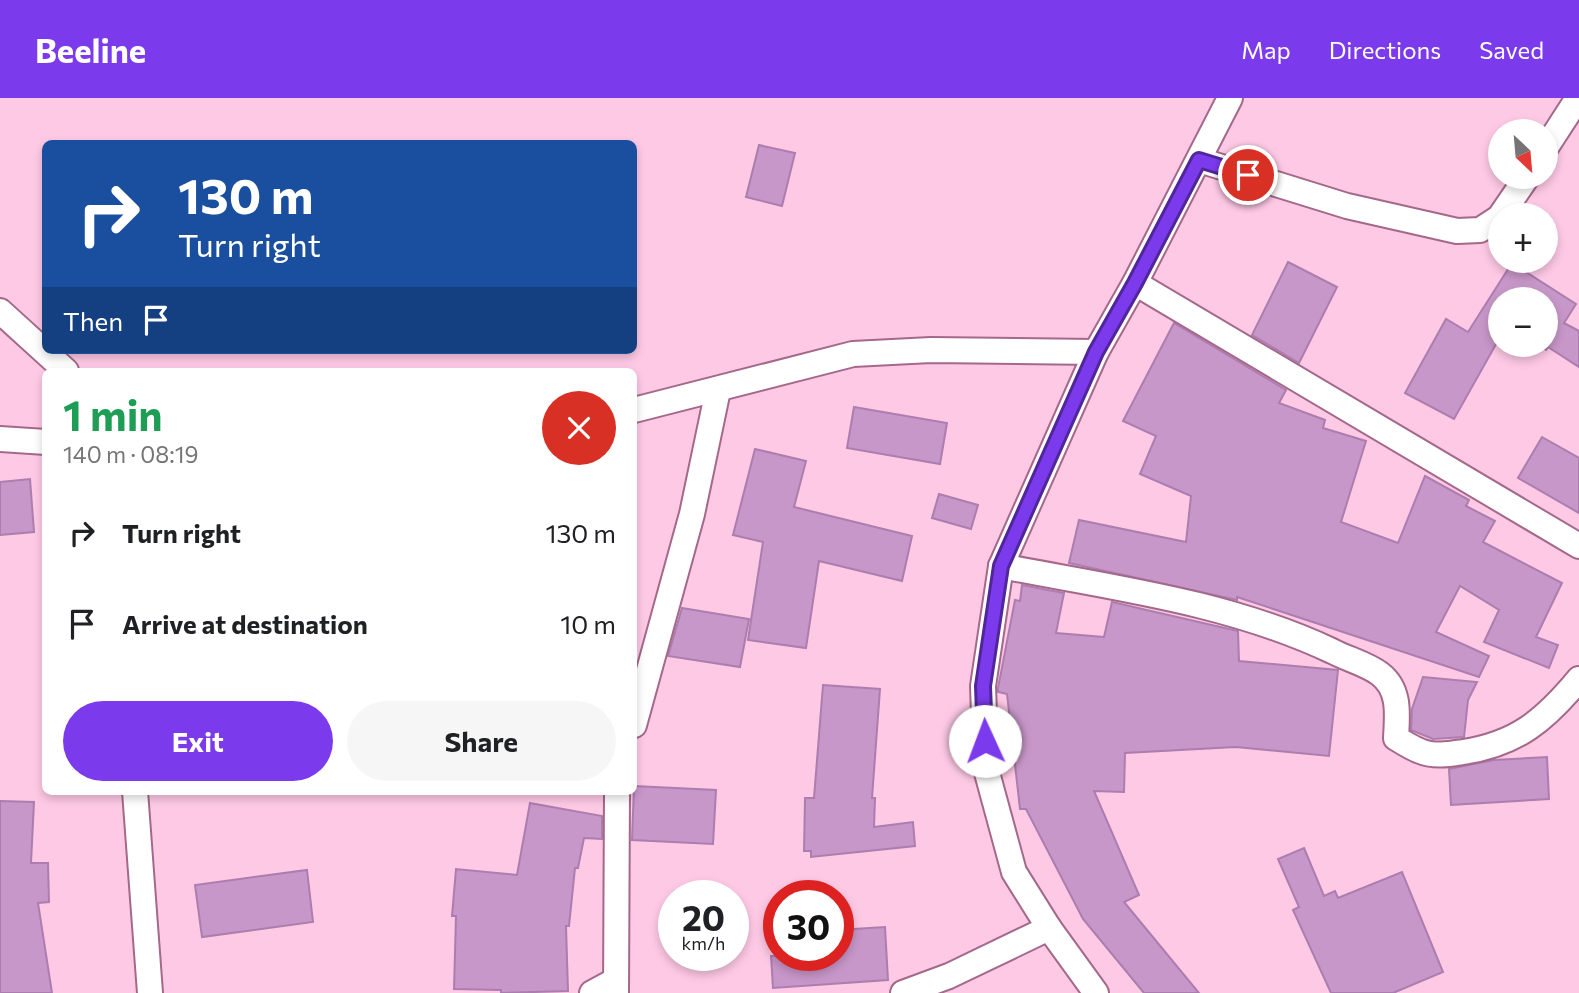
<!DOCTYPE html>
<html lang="en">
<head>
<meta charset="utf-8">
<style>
	:root { --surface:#fff; --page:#f6f6f6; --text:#202124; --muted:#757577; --accent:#7c3aed }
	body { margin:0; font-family:Commissioner,sans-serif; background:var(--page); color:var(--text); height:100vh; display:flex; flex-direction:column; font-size:26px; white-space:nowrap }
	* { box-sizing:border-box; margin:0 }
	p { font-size:23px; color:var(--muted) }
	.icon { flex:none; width:38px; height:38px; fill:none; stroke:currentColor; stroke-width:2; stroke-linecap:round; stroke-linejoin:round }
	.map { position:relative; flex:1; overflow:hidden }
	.sheet { position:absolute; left:42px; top:270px; width:595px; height:427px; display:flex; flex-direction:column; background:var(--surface); border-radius:10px; box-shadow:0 4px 10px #0003 }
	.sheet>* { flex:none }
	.top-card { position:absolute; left:42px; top:42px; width:595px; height:214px; border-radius:10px; box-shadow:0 4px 10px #0003; background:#1a4fa0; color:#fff; overflow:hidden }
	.needle { width:46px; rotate:154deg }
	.fabs { position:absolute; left:1488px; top:21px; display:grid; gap:14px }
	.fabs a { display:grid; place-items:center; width:70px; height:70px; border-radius:50%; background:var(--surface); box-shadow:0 4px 10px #0003; font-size:35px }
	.speed { position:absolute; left:658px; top:782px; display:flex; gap:14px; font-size:35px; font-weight:700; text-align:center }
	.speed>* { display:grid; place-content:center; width:91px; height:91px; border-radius:50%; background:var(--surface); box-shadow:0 4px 10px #0003; line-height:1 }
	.speed small { font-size:18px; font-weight:400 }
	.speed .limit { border:10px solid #d22; background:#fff; color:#111 }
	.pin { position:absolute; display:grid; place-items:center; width:60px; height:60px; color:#fff; margin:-30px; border:4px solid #fff; border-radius:50%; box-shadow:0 2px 7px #0007 }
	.me { position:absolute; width:77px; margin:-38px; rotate:358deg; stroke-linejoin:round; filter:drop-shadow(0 0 5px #0008) }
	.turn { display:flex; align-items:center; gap:24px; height:147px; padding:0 21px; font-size:32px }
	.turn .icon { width:91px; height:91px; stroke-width:2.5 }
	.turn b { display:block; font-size:49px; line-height:60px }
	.then { display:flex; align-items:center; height:66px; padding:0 21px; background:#0003; gap:14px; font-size:26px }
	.round { display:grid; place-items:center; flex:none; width:74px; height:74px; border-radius:37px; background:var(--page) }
	.overview { display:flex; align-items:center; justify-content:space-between; height:119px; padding:0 21px }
	h1 { font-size:42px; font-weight:700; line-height:52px; color:#1e9e55 }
	.button { display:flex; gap:14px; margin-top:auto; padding:14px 21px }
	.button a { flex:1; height:80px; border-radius:42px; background:var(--accent); color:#fff; font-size:28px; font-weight:700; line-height:80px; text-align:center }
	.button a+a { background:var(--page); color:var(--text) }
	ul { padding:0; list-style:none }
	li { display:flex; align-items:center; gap:21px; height:91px; padding:0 21px }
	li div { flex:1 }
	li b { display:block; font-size:26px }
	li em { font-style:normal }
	header { display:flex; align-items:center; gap:42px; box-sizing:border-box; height:98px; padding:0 35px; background:var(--accent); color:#fff }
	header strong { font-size:33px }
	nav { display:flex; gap:38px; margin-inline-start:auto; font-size:24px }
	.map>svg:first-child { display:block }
	.building { fill:#c897c9; stroke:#ac7dae; stroke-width:2 }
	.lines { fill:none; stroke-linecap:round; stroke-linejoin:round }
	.minor-casing { stroke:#a4688a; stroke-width:28 }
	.minor { stroke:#fff; stroke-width:24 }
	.route-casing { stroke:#51269a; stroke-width:18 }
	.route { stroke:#7c3aed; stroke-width:12 }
</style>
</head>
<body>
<header>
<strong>Beeline</strong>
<nav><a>Map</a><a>Directions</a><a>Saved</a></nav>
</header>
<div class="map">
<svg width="1579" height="895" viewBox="0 0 1579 895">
	<rect width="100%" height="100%" fill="#fec9e5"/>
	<g class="building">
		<path d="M759 47 795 55 782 108 746 99Z"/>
		<path d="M1288 164 1337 189 1299 265 1252 237Z"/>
		<path d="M1512 165 1576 206 1564 225 1579 233V269L1548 249 1546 252 1538 247H1545V201H1500V239L1454 321 1405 295 1446 221 1468 234Z"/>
		<path d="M1174 225 1286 292 1279 305 1325 322 1323 330 1366 343 1341 424 1398 445 1425 378 1469 402 1466 408 1495 423 1483 444 1562 485 1536 539 1558 547 1549 570 1484 544 1499 512 1460 488 1436 534 1489 558 1479 579 1237 499V502L1069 465 1079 422 1186 444 1191 398 1140 376 1156 338 1123 323Z"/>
		<path d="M854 309 947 325 940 366 847 350Z"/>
		<path d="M1542 339 1579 360V415L1518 380Z"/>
		<path d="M755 351 806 363 794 409 912 438 902 483 819 463 806 550 748 542 763 444 733 437Z"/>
		<path d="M30 381 34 434 0 437V384Z"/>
		<path d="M939 396 978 407 971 431 932 420Z"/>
		<path d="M1022 487 1064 495 1056 535 1104 539 1112 504 1238 533 1239 563 1338 572 1329 658 1236 649 1125 655 1124 694 1094 693 1139 797 1124 804 1199 895H1144L1083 821 1026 711H1020L1007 596 998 594V590L1015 502 1020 503Z"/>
		<path d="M682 510 749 521 740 569 668 558Z"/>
		<path d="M1423 579 1477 584 1468 602 1464 639 1433 641 1411 632 1412 611Z"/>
		<path d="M823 587 880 591 872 700H875L874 729 913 724 915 748 811 759V753H804L805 700H814Z"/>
		<path d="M1547 659 1549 701 1451 707 1449 671 1494 662Z"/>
		<path d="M634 688 716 692 713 746 632 742Z"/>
		<path d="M0 703 34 704 31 765H48L49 804 38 805 52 895H0Z"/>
		<path d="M530 705 602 718V741L584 740 578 770H575L569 828H566L568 893 501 895V892L454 891 456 818H452L456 771 517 777Z"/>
		<path d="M1304 750 1324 798 1335 793 1338 800 1402 774 1443 874 1393 895H1331L1293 812 1299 809 1278 761Z"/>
		<path d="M307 772 313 824 202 839 195 787Z"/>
		<path d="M885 829 888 882 773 890 771 858H838V832Z"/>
	</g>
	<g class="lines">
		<g class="minor-casing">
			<g id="minor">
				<path d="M1545 51 1578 0"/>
				<path d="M1199 62 1347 108 1457 133 1480 132 1500 119"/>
				<path d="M1501 117 1527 79"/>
				<path d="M1135 185 1579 448"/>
				<path d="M0 213 66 273"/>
				<path d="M634 312 853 256 931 252 1096 254"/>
				<path d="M0 341 46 344"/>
				<path d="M1001 468C1114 490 1228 504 1332 553 1347 561 1367 566 1380 576 1401 592 1397 618 1396 640 1404 645 1412 650 1420 653 1434 659 1450 656 1463 654 1517 646 1545 622 1579 581"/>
				<path d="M634 627 692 416 718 292"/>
				<path d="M135 693 150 895"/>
				<path d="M592 895 616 882"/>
				<path d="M616 895 617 693"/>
				<path d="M903 895 949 878 1049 830"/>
				<path d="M1096 895 1049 830 1014 774 986 671 983 588 1001 468 1096 254 1135 185 1230 0"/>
			</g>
		</g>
		<use href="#minor" class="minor"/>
	</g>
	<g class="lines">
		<g class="route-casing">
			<path id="route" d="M985 643 983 588 1001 468 1096 254 1135 185 1199 62 1248 77"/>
		</g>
		<use href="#route" class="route"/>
	</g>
</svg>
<div class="fabs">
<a><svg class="needle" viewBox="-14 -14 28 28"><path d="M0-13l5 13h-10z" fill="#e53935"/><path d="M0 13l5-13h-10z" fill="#757577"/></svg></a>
<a>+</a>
<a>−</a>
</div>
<div class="speed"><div>20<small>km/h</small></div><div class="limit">30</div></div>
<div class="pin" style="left:1248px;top:77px;background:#d93025"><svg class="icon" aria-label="arrive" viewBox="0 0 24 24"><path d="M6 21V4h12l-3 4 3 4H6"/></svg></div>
<svg class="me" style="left:985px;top:643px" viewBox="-20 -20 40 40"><circle r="19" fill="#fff"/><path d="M0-13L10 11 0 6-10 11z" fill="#7c3aed"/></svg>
<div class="top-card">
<div class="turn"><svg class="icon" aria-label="right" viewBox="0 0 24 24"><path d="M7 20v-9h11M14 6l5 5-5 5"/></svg><div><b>130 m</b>Turn right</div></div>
<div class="then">Then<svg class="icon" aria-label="arrive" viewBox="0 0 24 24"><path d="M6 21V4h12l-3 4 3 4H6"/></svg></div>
</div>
<section class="sheet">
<div class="overview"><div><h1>1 min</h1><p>140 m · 08:19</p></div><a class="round" style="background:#d93025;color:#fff"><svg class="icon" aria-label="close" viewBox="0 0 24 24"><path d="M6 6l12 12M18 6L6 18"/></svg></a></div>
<ul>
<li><svg class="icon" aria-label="right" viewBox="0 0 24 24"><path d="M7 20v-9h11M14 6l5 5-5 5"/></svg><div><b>Turn right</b></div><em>130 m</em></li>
<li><svg class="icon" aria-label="arrive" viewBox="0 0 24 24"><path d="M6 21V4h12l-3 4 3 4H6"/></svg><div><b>Arrive at destination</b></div><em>10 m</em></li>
</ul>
<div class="button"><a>Exit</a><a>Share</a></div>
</section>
</div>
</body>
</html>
